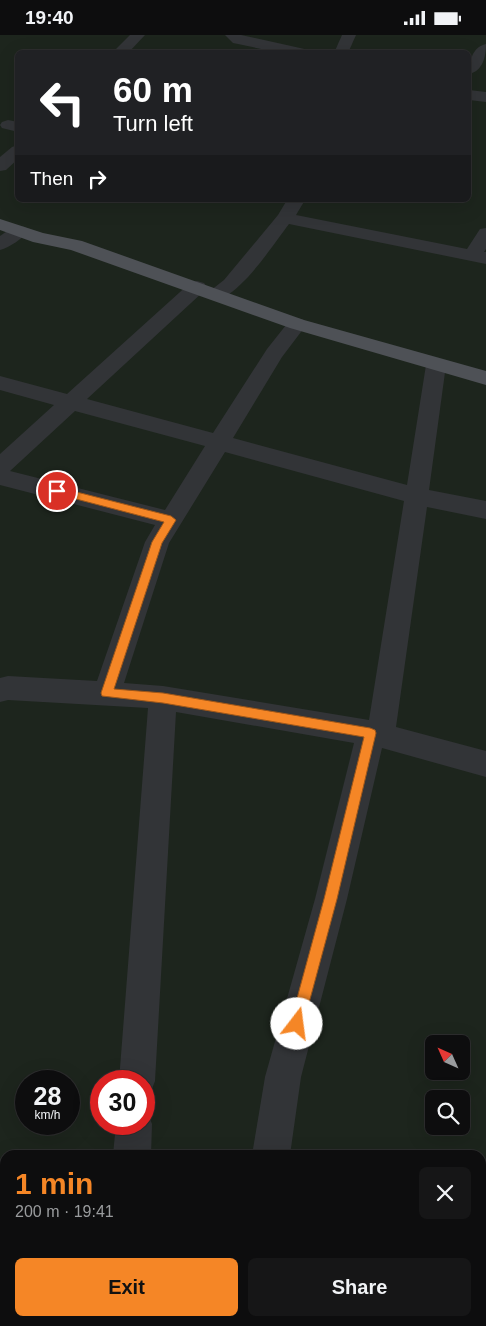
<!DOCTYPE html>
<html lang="en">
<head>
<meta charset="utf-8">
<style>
	:root { --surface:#0d0d0e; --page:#161617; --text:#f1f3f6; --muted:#9a9c9e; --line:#2d2d2e; --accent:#f58626 }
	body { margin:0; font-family:Helvetica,sans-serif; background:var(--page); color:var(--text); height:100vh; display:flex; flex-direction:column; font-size:19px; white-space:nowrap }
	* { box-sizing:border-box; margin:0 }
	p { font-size:16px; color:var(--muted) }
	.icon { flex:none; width:28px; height:28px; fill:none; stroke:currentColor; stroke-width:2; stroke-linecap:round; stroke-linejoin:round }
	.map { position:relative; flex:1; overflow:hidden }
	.side { position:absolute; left:0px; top:1115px; width:486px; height:176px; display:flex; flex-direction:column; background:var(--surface); border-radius:15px 15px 0 0; box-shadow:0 5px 20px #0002,0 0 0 1px var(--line) }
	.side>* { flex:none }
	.banner { position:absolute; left:15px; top:15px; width:456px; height:152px; border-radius:8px; box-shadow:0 5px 20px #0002,0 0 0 1px var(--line); background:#202124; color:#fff; overflow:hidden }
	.needle { width:32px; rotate:315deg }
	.controls { position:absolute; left:425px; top:1000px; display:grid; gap:10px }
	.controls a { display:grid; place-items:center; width:45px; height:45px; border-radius:8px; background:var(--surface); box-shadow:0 5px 20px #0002,0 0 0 1px var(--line); font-size:25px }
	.speed { position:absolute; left:15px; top:1035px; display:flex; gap:10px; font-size:25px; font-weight:700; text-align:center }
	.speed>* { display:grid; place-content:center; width:65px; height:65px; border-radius:50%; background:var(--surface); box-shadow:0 5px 20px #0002,0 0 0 1px var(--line); line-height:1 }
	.speed small { font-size:12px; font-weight:400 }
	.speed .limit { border:8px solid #d22; background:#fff; color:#111 }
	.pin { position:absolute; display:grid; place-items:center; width:42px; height:42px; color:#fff; margin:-21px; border:2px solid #fff; border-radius:50%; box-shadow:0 1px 5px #0007 }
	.me { position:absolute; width:55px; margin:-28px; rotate:15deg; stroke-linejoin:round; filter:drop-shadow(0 0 4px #0008) }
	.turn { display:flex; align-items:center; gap:18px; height:105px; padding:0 15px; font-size:22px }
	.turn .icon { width:65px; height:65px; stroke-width:2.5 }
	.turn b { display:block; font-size:35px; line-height:42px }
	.then { display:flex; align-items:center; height:48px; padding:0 15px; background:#0003; gap:10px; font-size:19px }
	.round { display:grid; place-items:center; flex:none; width:52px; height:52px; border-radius:8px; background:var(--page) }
	.summary { display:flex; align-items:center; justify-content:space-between; height:85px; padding:0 15px }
	h1 { font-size:30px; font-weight:700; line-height:38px; color:var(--accent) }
	.cta { display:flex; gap:10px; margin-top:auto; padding:10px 15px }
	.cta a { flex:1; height:58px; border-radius:8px; background:var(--accent); color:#111; font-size:20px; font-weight:700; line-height:58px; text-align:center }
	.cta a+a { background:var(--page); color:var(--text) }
	.status { display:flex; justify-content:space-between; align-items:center; height:35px; padding:0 25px; background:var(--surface); direction:ltr }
	.status svg { height:14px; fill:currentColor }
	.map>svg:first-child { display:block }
	.green { fill:#1d251d; fill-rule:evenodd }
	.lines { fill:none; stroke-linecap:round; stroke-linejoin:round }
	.minor { fill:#323437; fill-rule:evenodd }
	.major { fill:#4e5156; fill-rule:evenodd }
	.route { fill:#f58626; stroke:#9f5719 }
</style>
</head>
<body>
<div class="status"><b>19:40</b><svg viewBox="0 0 49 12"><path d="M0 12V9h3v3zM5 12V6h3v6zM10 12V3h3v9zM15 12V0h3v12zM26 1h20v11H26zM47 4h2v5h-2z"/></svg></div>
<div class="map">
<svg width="486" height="1291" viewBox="0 0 486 1291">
	<rect width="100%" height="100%" fill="#111112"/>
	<path class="green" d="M0 0H486V1291H0ZM18 18H469V165H18ZM434 1009H461V1036H434ZM26 1046H69V1089H26ZM101 1046H144V1089H101ZM434 1064H461V1091H434ZM5 1120H481V1286H5Z"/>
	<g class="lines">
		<g class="minor">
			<path d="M130 0H145L128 18H112Z"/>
			<path d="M225 0H241L309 15 311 18H280L238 9 233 8Z"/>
			<path d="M342 0H356L348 18H334Z"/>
			<path d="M486 9C486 21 483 36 469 39 469 27 472 12 486 9Z"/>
			<path d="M469 55 486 57V67L469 65Z"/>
			<path d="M8 85 18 87V97L2 93 0 90 2 87Z"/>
			<path d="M18 110V124L6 135 0 136V122L12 112Z"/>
			<path d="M287 165H305L296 180 467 214 480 194 486 193V214L484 217H486V229L289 189C273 210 247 250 224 262 219 265 215 265 209 263L206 259 224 245 278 180Z"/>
			<path d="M19 191 25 192 28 196C22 204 10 212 0 215V201L13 192Z"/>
			<path d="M197 246 204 248 207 252 204 256 87 364 213 398 267 314 290 285 297 283 304 285 307 289 282 322 233 403 407 450 426 330 429 325 436 323 443 325 446 330 429 455 486 466V484L427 472 396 692 486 716V742L382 713 347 864 301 1042 290 1120H252L265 1042 315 864 354 708 176 677 155 1046 150 1059 144 1061V1046H119L148 673 8 665 0 667V643L8 641 97 646 145 507 155 490 0 450V419L54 370 0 355V341L67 359 190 248ZM75 376 205 411 165 475 10 436ZM225 417 404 466 369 685 163 651 124 648 169 508Z"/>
			<path d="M144 1075 147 1076 152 1089 151 1120H113L116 1089H144Z"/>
			<path d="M0 1229 5 1230V1270L0 1269Z"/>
			<path d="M91 1286H131L130 1291H90Z"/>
			<path d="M227 1286H267L266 1291H226Z"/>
		</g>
		<path class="major" d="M0 184 43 198 82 206 304 285 486 336V350L290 293 71 215 33 207 0 195Z"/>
	</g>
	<path class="route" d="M57 452 171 481 176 485 162 508 114 654 163 658 370 693 375 695 376 698 337 864 302 994 297 996 292 994 290 989 324 864 364 702 163 668 102 661 101 658 152 507 164 487 53 458V453Z"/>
</svg>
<div class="controls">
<a><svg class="needle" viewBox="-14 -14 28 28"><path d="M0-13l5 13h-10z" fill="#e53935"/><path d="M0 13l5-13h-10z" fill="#9a9c9e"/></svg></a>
<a><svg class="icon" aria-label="search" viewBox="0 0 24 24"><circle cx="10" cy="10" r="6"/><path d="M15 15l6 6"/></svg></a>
</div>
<div class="speed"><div>28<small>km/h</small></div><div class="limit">30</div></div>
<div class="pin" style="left:57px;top:456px;background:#d93025"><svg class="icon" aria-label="arrive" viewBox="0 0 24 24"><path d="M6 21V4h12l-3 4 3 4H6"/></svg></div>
<svg class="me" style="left:297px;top:989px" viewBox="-20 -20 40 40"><circle r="19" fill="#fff"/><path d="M0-13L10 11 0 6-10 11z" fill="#f58626"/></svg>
<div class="banner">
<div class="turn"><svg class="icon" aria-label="left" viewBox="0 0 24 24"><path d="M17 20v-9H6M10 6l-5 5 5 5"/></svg><div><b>60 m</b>Turn left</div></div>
<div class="then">Then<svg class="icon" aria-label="right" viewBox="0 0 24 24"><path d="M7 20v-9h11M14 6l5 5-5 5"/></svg></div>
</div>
<section class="side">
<div class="summary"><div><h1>1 min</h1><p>200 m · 19:41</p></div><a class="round"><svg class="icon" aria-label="close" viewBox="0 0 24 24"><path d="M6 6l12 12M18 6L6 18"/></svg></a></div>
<div class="cta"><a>Exit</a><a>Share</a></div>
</section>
</div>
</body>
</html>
